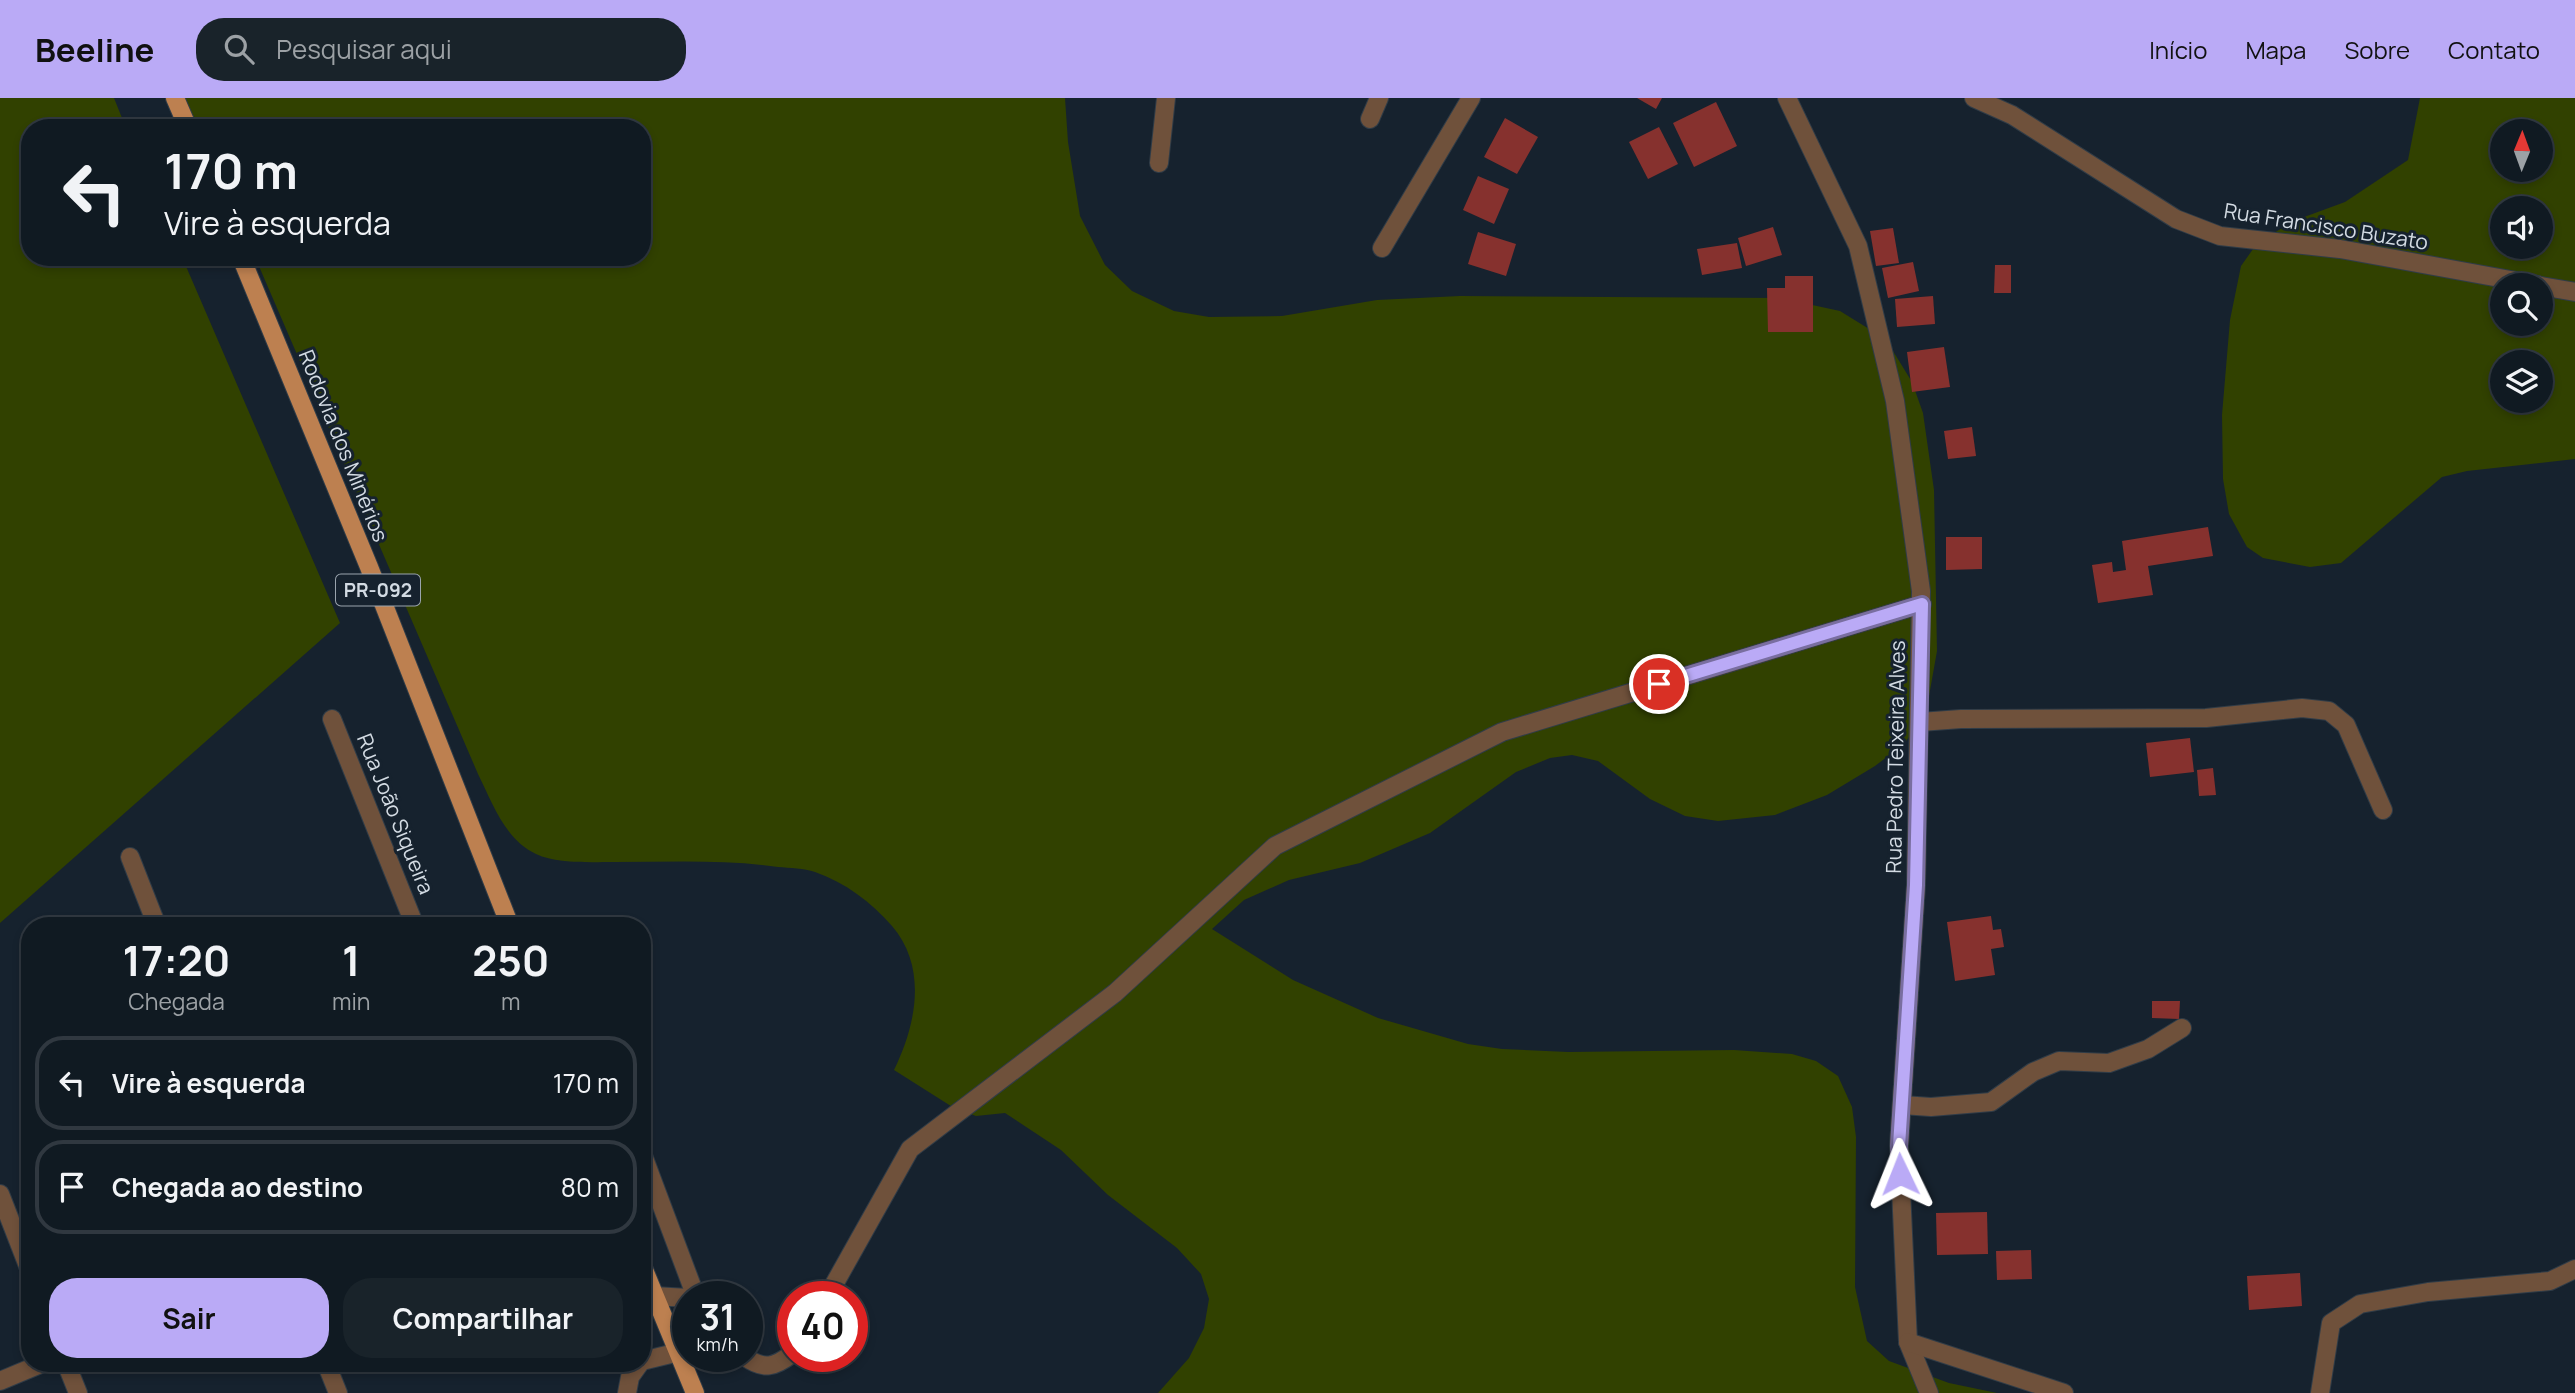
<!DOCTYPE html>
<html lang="pt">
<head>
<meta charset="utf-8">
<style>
	:root { --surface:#101a22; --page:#19232a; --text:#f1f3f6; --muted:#9ca1a5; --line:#303840; --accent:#baaaf6 }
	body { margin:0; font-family:Manrope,sans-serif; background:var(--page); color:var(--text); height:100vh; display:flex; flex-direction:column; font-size:26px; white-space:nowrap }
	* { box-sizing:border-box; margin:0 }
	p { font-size:23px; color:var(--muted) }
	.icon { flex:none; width:38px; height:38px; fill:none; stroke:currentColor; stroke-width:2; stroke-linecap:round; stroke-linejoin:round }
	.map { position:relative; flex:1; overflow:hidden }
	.drawer { position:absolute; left:21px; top:819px; width:630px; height:455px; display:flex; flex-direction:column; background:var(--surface); border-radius:28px; box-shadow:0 4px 10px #0003,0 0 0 2px var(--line) }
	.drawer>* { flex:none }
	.top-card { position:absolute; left:21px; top:21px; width:630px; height:147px; border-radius:28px; box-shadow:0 4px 10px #0003,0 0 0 2px var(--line); background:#101a22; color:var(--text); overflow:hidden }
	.needle { width:46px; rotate:1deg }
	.fabs { position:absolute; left:2490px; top:21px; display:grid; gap:14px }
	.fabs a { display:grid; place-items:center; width:63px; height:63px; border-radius:50%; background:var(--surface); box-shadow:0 4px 10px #0003,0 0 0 2px var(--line); font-size:35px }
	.speed { position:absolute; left:672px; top:1183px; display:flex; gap:14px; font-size:35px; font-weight:700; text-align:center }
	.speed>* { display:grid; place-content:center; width:91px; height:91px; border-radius:50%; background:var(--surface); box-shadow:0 4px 10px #0003,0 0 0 2px var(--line); line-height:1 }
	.speed small { font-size:18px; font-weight:400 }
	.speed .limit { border:10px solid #d22; background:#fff; color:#111 }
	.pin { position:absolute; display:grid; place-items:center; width:60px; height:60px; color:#fff; margin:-30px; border:4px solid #fff; border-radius:50%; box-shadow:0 2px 7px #0007 }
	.me { position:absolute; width:77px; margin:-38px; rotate:358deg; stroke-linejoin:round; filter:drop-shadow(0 0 5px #0008) }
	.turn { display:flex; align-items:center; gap:24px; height:147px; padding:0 28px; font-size:32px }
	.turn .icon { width:91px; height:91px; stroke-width:2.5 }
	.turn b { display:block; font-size:49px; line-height:60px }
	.eta { display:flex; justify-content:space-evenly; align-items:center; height:119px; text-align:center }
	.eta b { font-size:42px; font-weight:700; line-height:49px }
	.action { display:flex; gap:14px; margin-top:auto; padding:14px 28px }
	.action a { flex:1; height:80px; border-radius:28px; background:var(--accent); color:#111; font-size:28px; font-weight:700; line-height:80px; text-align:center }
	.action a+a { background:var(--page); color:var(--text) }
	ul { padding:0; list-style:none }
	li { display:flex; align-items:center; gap:21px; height:94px; margin:0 14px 10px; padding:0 14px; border:4px solid var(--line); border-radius:28px }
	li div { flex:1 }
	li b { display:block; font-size:26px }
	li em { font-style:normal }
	header { display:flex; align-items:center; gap:42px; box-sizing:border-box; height:98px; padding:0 35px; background:var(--accent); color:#111 }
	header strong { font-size:33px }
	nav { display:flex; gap:38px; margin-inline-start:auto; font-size:24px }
	.search { width:490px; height:63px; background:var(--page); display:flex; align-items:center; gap:18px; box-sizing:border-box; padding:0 24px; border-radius:28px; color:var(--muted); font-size:26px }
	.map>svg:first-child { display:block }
	.green { fill:#314100; fill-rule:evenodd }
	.building { fill:#86312e }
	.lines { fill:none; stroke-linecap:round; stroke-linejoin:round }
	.minor-casing { stroke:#303c47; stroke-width:20 }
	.major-casing { stroke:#303c47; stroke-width:20 }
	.minor { stroke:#6f513b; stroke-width:18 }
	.major { stroke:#bd8050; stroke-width:18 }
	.route-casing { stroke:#796ea0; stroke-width:18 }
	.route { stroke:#baaaf6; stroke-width:12 }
	.labels { text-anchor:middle; stroke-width:6; stroke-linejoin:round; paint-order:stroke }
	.shield { fill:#16222e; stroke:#9aa4ad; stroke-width:2 }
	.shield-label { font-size:19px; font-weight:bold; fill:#d3dbe3 }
	.street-label { font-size:21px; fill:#d3dbe3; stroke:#16222e }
</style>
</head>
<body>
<header>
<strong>Beeline</strong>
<div class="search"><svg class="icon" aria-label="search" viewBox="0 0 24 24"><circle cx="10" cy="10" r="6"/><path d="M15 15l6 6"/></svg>Pesquisar aqui</div>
<nav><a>Início</a><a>Mapa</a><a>Sobre</a><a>Contato</a></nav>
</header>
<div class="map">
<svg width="2575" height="1295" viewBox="0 0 2575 1295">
	<rect width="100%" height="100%" fill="#16222e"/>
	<g class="green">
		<path d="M0 0H114L126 30H30V159H182L340 525 0 825Z"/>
		<path d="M185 0H1065L1068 44 1080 118 1105 167 1132 193 1174 213 1209 219 1282 218 1377 202 1460 198 1780 200 1840 213 1874 234 1893 253 1912 284 1923 315 1934 392 1937 553 1926 615 1904 646 1875 668 1827 697 1775 717 1718 723 1685 718 1650 701 1598 663 1572 657 1550 660 1516 674 1430 735 1360 765 1289 782 1244 802 1212 831 1293 882 1378 920 1468 946 1502 951 1568 954 1734 952 1792 956 1816 963 1838 978 1852 1009 1856 1039 1855 1189 1867 1243 1889 1263 1949 1285 1997 1295H1158L1189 1260 1204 1230 1209 1201 1201 1176 1177 1150 1108 1097 1061 1052 1005 1015 976 1018 954 1010 894 972C916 927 928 870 892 828 871 804 846 785 815 774 804 770 790 770 778 769 724 761 669 764 614 764 591 764 557 766 536 756 505 742 492 704 478 676L255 159H642V30H198Z"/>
		<path d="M2420 0H2575V361L2467 373 2442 379 2341 465 2310 469 2263 460 2247 449 2229 416 2223 381 2222 317 2230 222 2241 168 2258 144 2296 122 2345 104 2408 62ZM2502 33H2541V72H2502ZM2502 110H2541V149H2502ZM2502 187H2541V226H2502ZM2502 264H2541V303H2502Z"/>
	</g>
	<g class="building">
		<path d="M1637 0H1662L1656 11Z"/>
		<path d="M1716 4 1737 48 1694 69 1673 25Z"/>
		<path d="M1505 20 1538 39 1517 76 1484 59Z"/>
		<path d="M1659 29 1678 66 1648 81 1629 44Z"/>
		<path d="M1478 78 1509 91 1494 126 1463 112Z"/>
		<path d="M1773 129 1782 157 1746 168 1738 140Z"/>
		<path d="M1893 130 1899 165 1876 168 1870 133Z"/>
		<path d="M1478 134 1516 146 1506 178 1468 166Z"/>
		<path d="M1737 145 1742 170 1702 177 1697 151Z"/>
		<path d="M1913 164 1919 193 1888 200 1882 170Z"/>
		<path d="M1995 167H2011V195H1994Z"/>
		<path d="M1785 178H1813V234H1768L1767 190H1785Z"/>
		<path d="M1933 198 1935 226 1897 229 1895 201Z"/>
		<path d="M1944 249 1950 289 1912 294 1907 254Z"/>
		<path d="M1972 329 1976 358 1948 361 1944 333Z"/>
		<path d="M2208 429 2213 458 2148 468 2153 497 2098 505 2092 467 2112 464 2113 474 2126 472 2122 443Z"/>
		<path d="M1946 439H1982V471L1946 472Z"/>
		<path d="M2190 640 2194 674 2150 679 2146 645Z"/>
		<path d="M2213 670 2216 697 2199 698 2197 672Z"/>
		<path d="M1991 818 1993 832 2001 831 2004 849 1991 851 1995 877 1955 883 1947 824Z"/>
		<path d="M2152 903H2180L2179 921 2152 920Z"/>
		<path d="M1987 1114 1988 1156 1937 1157 1936 1115Z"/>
		<path d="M2031 1152 2032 1181 1997 1182 1996 1153Z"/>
		<path d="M2300 1175 2302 1208 2249 1212 2247 1178Z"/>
	</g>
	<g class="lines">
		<g class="minor-casing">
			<g id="minor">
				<path d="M1787 0 1858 148 1895 303 1921 493 1916 787 1899 1048 1908 1244 1929 1295"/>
				<path d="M1974 0 2012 17 2176 121 2220 138 2340 151 2538 187"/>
				<path d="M1370 21 1379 0"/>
				<path d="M1159 65 1166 0"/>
				<path d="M1382 150 1471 0"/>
				<path d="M2541 188 2575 194"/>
				<path d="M332 621 415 828"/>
				<path d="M1920 624 1961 621 2206 620 2302 610 2329 613 2346 627 2383 712"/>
				<path d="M130 759 157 828"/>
				<path d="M1902 1007 1931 1009 1991 1004 2033 974 2059 963 2109 965 2148 951 2182 930"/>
				<path d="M642 1055 696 1199"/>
				<path d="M0 1096 30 1173"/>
				<path d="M654 1198 688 1200"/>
				<path d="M827 1199 910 1051 1115 895 1275 748 1502 634 1922 506"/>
				<path d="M1908 1244 2064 1295"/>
				<path d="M744 1258C764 1273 775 1269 793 1255"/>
				<path d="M642 1263 679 1254"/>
				<path d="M66 1265 78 1295"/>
				<path d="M326 1265 338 1295"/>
				<path d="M0 1283 43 1265"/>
				<path d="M627 1295 630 1279 640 1265"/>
				<path d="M2320 1295 2331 1225 2360 1206 2428 1194 2550 1183 2575 1171"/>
			</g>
		</g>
		<g class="major-casing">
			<g id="major">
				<path d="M175 0 188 30"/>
				<path d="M241 159 369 469 510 828"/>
				<path d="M642 1167 695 1295"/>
			</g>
		</g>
		<use href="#minor" class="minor"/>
		<use href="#major" class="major"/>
	</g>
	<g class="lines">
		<g class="route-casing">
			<path id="route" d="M1659 586 1922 506 1916 787 1899 1048 1900 1076"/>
		</g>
		<use href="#route" class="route"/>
	</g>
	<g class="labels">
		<rect class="shield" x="336" y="476.5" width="84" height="31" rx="5"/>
		<g class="shield-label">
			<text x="378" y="499">PR-092</text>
		</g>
		<g class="street-label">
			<text transform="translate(2326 129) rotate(9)" y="7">Rua Francisco Buzato</text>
			<text transform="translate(343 348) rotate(68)" y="7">Rodovia dos Minérios</text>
			<text transform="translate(1896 659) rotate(-89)" y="7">Rua Pedro Teixeira Alves</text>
			<text transform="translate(395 716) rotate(68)" y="7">Rua João Siqueira</text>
		</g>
	</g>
</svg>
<div class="fabs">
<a><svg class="needle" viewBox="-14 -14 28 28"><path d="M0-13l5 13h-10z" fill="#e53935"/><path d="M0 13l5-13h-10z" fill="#9ca1a5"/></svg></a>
<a><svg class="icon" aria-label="sound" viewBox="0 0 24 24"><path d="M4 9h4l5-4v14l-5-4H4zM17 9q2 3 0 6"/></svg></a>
<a><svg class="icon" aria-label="search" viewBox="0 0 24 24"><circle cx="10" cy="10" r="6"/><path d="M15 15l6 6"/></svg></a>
<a><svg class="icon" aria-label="layers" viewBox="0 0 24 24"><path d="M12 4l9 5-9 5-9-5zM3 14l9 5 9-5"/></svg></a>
</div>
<div class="speed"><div>31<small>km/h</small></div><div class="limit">40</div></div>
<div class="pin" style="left:1659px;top:586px;background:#d93025"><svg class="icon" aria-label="arrive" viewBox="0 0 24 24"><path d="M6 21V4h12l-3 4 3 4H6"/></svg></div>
<svg class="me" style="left:1900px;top:1076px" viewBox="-20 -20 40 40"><path d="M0-17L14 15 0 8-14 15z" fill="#baaaf6" stroke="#fff" stroke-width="4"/></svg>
<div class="top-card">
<div class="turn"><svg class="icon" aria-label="left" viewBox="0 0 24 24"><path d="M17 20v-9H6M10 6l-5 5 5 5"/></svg><div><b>170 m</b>Vire à esquerda</div></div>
</div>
<section class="drawer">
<div class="eta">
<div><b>17:20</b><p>Chegada</p></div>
<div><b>1</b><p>min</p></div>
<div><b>250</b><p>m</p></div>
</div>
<ul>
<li><svg class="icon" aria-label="left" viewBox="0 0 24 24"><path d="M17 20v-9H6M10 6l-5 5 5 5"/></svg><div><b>Vire à esquerda</b></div><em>170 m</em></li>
<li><svg class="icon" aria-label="arrive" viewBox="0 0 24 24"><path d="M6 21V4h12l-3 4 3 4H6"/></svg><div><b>Chegada ao destino</b></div><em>80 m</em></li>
</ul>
<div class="action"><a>Sair</a><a>Compartilhar</a></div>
</section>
</div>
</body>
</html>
